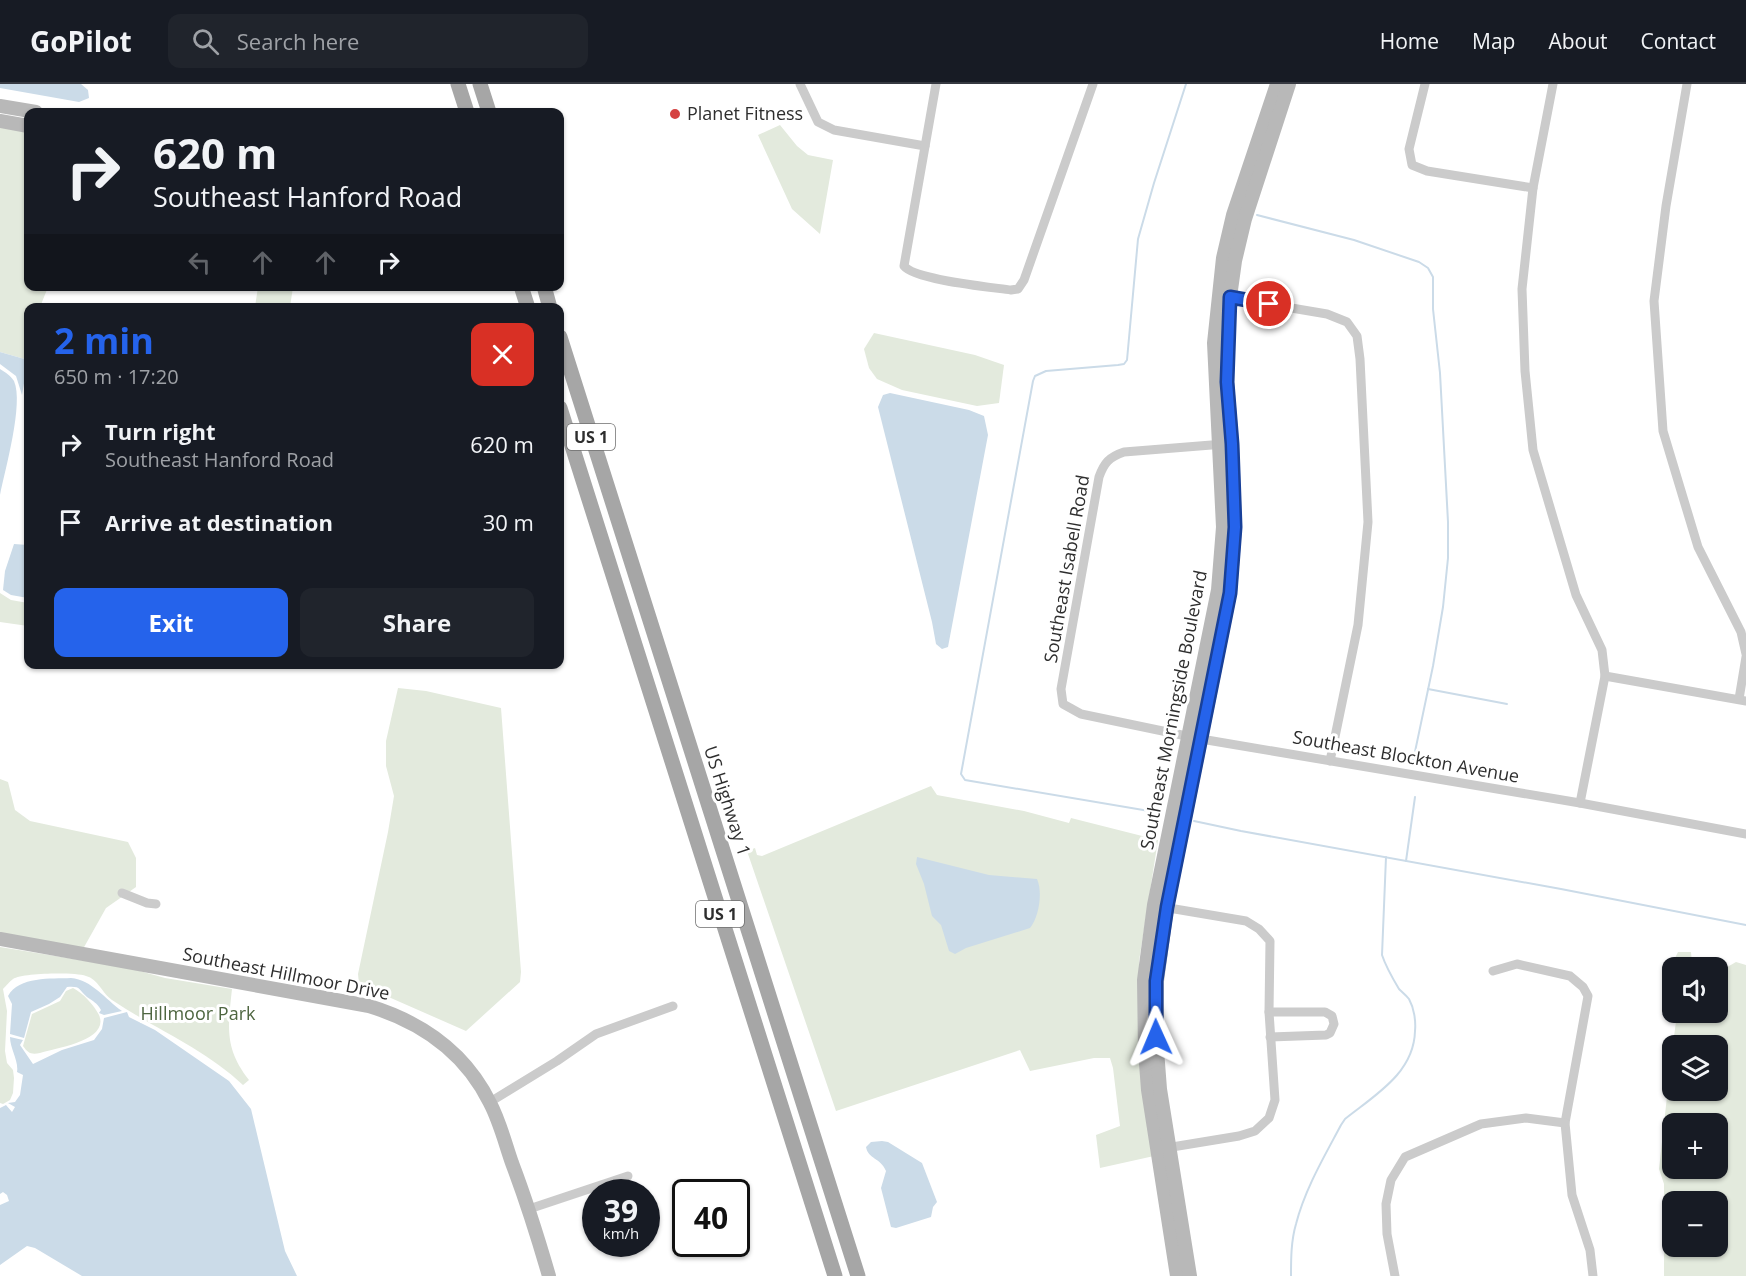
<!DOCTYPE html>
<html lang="en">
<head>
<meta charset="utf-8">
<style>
	:root { --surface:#171b24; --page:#20242c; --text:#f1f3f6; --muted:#9ea1a6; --line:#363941; --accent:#2563eb }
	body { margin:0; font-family:"Open Sans",sans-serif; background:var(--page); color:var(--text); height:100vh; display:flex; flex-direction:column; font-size:22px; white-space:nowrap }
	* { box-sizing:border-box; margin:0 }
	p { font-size:20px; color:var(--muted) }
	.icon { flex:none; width:33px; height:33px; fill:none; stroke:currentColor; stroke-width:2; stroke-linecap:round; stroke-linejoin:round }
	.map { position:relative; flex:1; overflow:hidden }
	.drawer { position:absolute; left:24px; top:219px; width:540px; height:366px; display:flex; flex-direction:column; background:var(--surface); border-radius:12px; box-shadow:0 2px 4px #0004 }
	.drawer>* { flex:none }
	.hud { position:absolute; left:24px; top:24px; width:540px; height:183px; border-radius:12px; box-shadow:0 2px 4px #0004; background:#171b24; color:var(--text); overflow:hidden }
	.fabs { position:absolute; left:1662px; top:873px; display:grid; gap:12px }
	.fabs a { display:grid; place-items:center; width:66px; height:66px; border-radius:12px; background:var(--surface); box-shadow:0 2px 4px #0004; font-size:30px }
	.speed { position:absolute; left:582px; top:1095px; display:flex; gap:12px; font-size:30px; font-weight:700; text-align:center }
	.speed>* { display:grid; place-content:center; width:78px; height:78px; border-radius:50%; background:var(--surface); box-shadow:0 2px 4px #0004; line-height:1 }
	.speed small { font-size:15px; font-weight:400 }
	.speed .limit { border:3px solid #111; border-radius:9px; background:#fff; color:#111 }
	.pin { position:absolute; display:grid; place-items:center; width:51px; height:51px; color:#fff; margin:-26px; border:3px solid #fff; border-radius:50%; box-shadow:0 2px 6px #0007 }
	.me { position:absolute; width:66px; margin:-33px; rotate:359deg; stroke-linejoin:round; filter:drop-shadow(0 0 4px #0008) }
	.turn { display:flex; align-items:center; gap:21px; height:126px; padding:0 30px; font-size:27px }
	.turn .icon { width:78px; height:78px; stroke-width:2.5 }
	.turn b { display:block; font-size:42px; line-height:51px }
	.lanes { display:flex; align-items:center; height:57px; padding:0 30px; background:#0003; justify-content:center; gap:30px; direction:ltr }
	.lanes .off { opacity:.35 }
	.round { display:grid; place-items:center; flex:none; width:63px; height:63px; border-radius:12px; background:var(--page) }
	.head { display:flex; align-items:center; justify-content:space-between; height:102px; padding:0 30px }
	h1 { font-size:36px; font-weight:700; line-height:45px; color:var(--accent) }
	.cta { display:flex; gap:12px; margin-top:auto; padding:12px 30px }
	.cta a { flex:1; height:69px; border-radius:12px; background:var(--accent); color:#fff; font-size:24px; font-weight:700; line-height:69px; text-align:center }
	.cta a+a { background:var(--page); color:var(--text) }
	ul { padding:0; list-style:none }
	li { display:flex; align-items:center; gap:18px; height:78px; padding:0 30px }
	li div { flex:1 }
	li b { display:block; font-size:22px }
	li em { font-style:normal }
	header { display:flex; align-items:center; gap:36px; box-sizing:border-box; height:84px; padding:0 30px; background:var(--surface); border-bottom:2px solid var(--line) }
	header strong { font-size:28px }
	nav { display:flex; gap:33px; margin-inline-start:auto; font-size:21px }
	.search { width:420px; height:54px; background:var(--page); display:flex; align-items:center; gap:15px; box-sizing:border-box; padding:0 21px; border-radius:12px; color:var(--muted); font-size:22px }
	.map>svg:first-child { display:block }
	.green { fill:#e3eadd; fill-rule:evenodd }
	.water { fill:#cbdbe8 }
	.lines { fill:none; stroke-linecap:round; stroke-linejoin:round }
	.stream { stroke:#cbdbe8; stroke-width:2 }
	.street { stroke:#cbcbcb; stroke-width:9 }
	.secondary { stroke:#b8b8b8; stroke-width:14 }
	.primary { stroke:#a6a6a6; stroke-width:15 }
	.route-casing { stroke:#184099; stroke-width:15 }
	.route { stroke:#2563eb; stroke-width:10 }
	.poi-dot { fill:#d54241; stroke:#fff; stroke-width:2 }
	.labels { text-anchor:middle; stroke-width:6; stroke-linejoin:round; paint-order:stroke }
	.shield { fill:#fff; stroke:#6d6d6d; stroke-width:1.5 }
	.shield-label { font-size:16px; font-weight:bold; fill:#2e2e2e }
	.poi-label { font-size:18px; fill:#2e2e2e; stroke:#fff; text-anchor:start }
	.street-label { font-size:18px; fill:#2e2e2e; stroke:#fff }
	.park-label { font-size:18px; fill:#4e6640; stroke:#fff }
</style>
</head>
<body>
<header>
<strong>GoPilot</strong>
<div class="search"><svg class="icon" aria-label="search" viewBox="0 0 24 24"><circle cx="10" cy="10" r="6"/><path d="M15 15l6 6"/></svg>Search here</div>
<nav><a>Home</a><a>Map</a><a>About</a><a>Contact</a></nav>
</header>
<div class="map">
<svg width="1746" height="1192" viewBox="0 0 1746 1192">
	<rect width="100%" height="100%" fill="#fff"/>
	<g class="green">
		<path d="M0 41 28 46V202L48 203 40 223 28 224V276L0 268Z"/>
		<path d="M780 41 797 62 808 71 833 76 820 150 792 125 758 51Z"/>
		<path d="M258 203H293L290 223H255Z"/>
		<path d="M874 249 975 271 1004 281 999 319 977 322 902 306 877 295 869 284 864 265Z"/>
		<path d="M0 509 11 516 28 519V542L0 538Z"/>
		<path d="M398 604 426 607 501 624 521 888 520 898 466 947 359 900 358 890 388 748 394 712 386 682V657Z"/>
		<path d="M0 695 8 698 15 726 30 737 128 758 136 774V803L106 824 83 865 0 850Z"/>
		<path d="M931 702 937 711 1024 727 1069 739 1071 734 1158 756 1139 877 1154 1072 1100 1084 1096 1051 1120 1042 1113 984 1110 974H1094L1030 987 1020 966 836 1027 747 767 755 764 757 771 762 772Z"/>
		<path d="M0 863 129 884 165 894 232 905C228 943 224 964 249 996L243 1001C205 965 155 945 112 916 102 909 98 895 86 892 74 888 23 889 13 895 10 897 6 902 3 905L7 927 5 967 7 979 13 986 14 994 13 1009 10 1016 3 1020 0 1019Z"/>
		<path d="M1678 868H1691L1692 879 1706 883H1674L1673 878Z"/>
		<path d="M1736 878 1746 881V1192H1664V1100L1659 1085 1672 967V1006H1718V962L1673 961 1677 929 1718 928V886H1722ZM1672 1040H1718V1084H1672ZM1672 1118H1718V1162H1672Z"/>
		<path d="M73 904C83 909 94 921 99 931 110 956 58 964 40 969 31 971 28 969 23 962L32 930 60 917 66 907Z"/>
	</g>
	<g class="water">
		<path d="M0 0H81L88 6 89 14 79 18 0 4Z"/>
		<path d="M0 268 28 276 22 311 16 292 0 280Z"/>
		<path d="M0 285C5 288 11 292 14 297 24 319 5 386 0 411Z"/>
		<path d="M890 309 969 326 984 332 988 351 948 563 942 565 936 560 932 538 878 323 883 311Z"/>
		<path d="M14 460 28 461V514L11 511 3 506 5 487Z"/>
		<path d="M917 773 989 791 1037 795C1043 808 1039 833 1030 844L966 864 955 870 949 867 941 841 932 832 924 800 916 780Z"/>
		<path d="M71 894C92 896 105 915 122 927L104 931 99 929 101 926C97 919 93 917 87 913 78 905 81 902 67 903L60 913 49 920 31 928 24 954 10 950 12 920 8 912C19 892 51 895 71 894Z"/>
		<path d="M127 928 129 933 155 946 229 997 251 1025 285 1167 297 1192H82L35 1164 27 1162 0 1181V1121L9 1117 7 1111 3 1108 0 1110V1024L6 1021 12 1028 15 1023 8 1019 15 1018 20 1011 23 991 17 988C19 977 10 965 10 953L23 956 20 961 33 980 62 966 94 956 102 945 104 934Z"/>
		<path d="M882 1057 888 1058 922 1079 937 1118 933 1123 931 1133 896 1144 891 1143 881 1104 886 1087C881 1074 868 1075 866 1063L871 1058Z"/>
	</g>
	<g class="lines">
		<g class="stream">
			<path d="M1257 131 1354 156 1419 178 1428 184 1433 193V225L1440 289 1448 438V474L1443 523 1433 582 1412 682"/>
			<path d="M1428 605 1507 620"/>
			<path d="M1161 729 965 696 961 690 1033 297 1035 292 1046 287 1118 281 1124 280 1127 276 1138 155 1154 99 1186 0"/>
			<path d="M1194 737 1241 747 1561 805 1746 841"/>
			<path d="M1406 777 1415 713"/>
			<path d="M1291 1192C1291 1175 1291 1157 1296 1140 1305 1105 1324 1073 1341 1041L1345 1035C1375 1011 1414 989 1415 947 1416 937 1414 924 1409 915 1406 911 1402 908 1399 905 1393 895 1386 883 1382 871L1386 773"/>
		</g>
		<g class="street">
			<path d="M800 0 818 38 834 46 925 62"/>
			<path d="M936 0 904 182C915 196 990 203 1011 206L1018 205 1024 196 1093 0"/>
			<path d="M1425 0 1409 65 1412 81 1427 87 1533 104"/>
			<path d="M1553 0 1533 104 1522 205 1525 287 1533 366 1576 511 1602 566 1605 592 1580 719"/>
			<path d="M1687 0 1666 122 1654 217 1663 347 1698 463 1741 548 1746 570"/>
			<path d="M1226 213 1327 230 1347 238 1357 252 1360 275 1368 438 1358 541 1330 677"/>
			<path d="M1224 360 1124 368C1109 373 1104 379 1099 393L1061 605 1063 620 1081 630 1201 655 1580 719 1746 750"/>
			<path d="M1605 592 1746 617"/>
			<path d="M1739 615 1746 573"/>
			<path d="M122 809 147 819 156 820"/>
			<path d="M1163 823 1246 837 1259 845 1270 857 1269 928 1275 1016 1269 1034 1255 1047 1239 1052 1166 1064"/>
			<path d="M1493 887 1517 880 1570 892 1583 903 1588 912 1565 1039 1572 1111 1590 1166 1593 1192"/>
			<path d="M1269 928H1325L1332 932 1334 940 1330 949 1326 951 1270 953"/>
			<path d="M490 1018 557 977 596 950 673 922"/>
			<path d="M529 1125 628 1092"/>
			<path d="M1395 1192 1387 1150 1386 1120 1391 1096 1405 1073 1481 1040 1526 1034 1565 1039"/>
		</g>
		<g class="secondary">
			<path d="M0 22 36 28"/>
			<path d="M0 37 28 42"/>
			<path d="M0 855 369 922C421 938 465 968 490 1019 500 1038 505 1059 512 1079 526 1116 538 1154 549 1192"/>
			<path d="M1177 1192 1148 1006 1145 966 1144 896 1154 821 1218 506 1223 443 1214 259 1223 174 1233 131 1277 0"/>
			<path d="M1190 1192 1160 1005 1157 966V897L1167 823 1230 509 1235 443 1232 360 1227 298V260L1230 213 1235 177 1245 135 1289 0"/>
		</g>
		<g class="primary">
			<path d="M458 0 467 28"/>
			<path d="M480 0 489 28"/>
			<path d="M521 202 528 224"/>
			<path d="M544 202 550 224"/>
			<path d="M560 253 858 1192"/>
			<path d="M560 324 835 1192"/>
		</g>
	</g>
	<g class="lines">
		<g class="route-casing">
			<path id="route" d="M1156 953V897L1167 823 1230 509 1235 443 1232 360 1227 298 1230 213 1269 220"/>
		</g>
		<use href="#route" class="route"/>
	</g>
	<circle class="poi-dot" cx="675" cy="30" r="6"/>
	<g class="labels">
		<g class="shield">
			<rect x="567" y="340" width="48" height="26" rx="4.5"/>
			<rect x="696" y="817" width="48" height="26" rx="4.5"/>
		</g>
		<g class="shield-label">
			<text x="591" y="359">US 1</text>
			<text x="720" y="836">US 1</text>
		</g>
		<g class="poi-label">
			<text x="687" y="36">Planet Fitness</text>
		</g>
		<g class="street-label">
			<text transform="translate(1067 485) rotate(-80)" y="6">Southeast Isabell Road</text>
			<text transform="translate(1174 626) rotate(-79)" y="6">Southeast Morningside Boulevard</text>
			<text transform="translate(1406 673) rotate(10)" y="6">Southeast Blockton Avenue</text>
			<text transform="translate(727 717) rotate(72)" y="6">US Highway 1</text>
			<text transform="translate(286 890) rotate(11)" y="6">Southeast Hillmoor Drive</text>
		</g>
		<g class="park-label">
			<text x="198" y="936">Hillmoor Park</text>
		</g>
	</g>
</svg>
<div class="fabs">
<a><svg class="icon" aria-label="sound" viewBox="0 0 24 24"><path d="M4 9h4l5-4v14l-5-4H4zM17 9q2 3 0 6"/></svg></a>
<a><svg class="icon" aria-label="layers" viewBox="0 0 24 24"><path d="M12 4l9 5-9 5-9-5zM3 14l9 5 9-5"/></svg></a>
<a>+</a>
<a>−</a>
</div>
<div class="speed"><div>39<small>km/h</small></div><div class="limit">40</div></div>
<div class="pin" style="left:1269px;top:220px;background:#d93025"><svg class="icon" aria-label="arrive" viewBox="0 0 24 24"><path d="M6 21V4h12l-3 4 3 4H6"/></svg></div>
<svg class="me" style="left:1156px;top:953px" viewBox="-20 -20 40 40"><path d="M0-17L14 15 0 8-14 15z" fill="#2563eb" stroke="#fff" stroke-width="4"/></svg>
<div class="hud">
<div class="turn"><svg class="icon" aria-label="right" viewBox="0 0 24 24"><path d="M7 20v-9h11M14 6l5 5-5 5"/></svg><div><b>620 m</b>Southeast Hanford Road</div></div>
<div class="lanes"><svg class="icon off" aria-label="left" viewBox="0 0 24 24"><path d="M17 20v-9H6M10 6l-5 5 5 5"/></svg><svg class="icon off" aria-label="ahead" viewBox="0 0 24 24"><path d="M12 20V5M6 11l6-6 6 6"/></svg><svg class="icon off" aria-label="ahead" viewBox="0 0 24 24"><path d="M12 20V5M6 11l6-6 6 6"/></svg><svg class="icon" aria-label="right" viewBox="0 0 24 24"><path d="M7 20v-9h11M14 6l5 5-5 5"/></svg></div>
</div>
<section class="drawer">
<div class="head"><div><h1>2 min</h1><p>650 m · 17:20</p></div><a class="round" style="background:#d93025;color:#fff"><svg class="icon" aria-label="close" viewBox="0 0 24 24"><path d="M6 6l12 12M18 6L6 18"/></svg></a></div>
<ul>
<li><svg class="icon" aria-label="right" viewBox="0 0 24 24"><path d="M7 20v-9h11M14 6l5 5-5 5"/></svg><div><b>Turn right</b><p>Southeast Hanford Road</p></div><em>620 m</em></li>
<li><svg class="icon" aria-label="arrive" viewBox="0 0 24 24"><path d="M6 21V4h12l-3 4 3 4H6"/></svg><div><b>Arrive at destination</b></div><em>30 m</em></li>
</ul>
<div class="cta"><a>Exit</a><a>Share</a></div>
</section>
</div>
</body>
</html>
